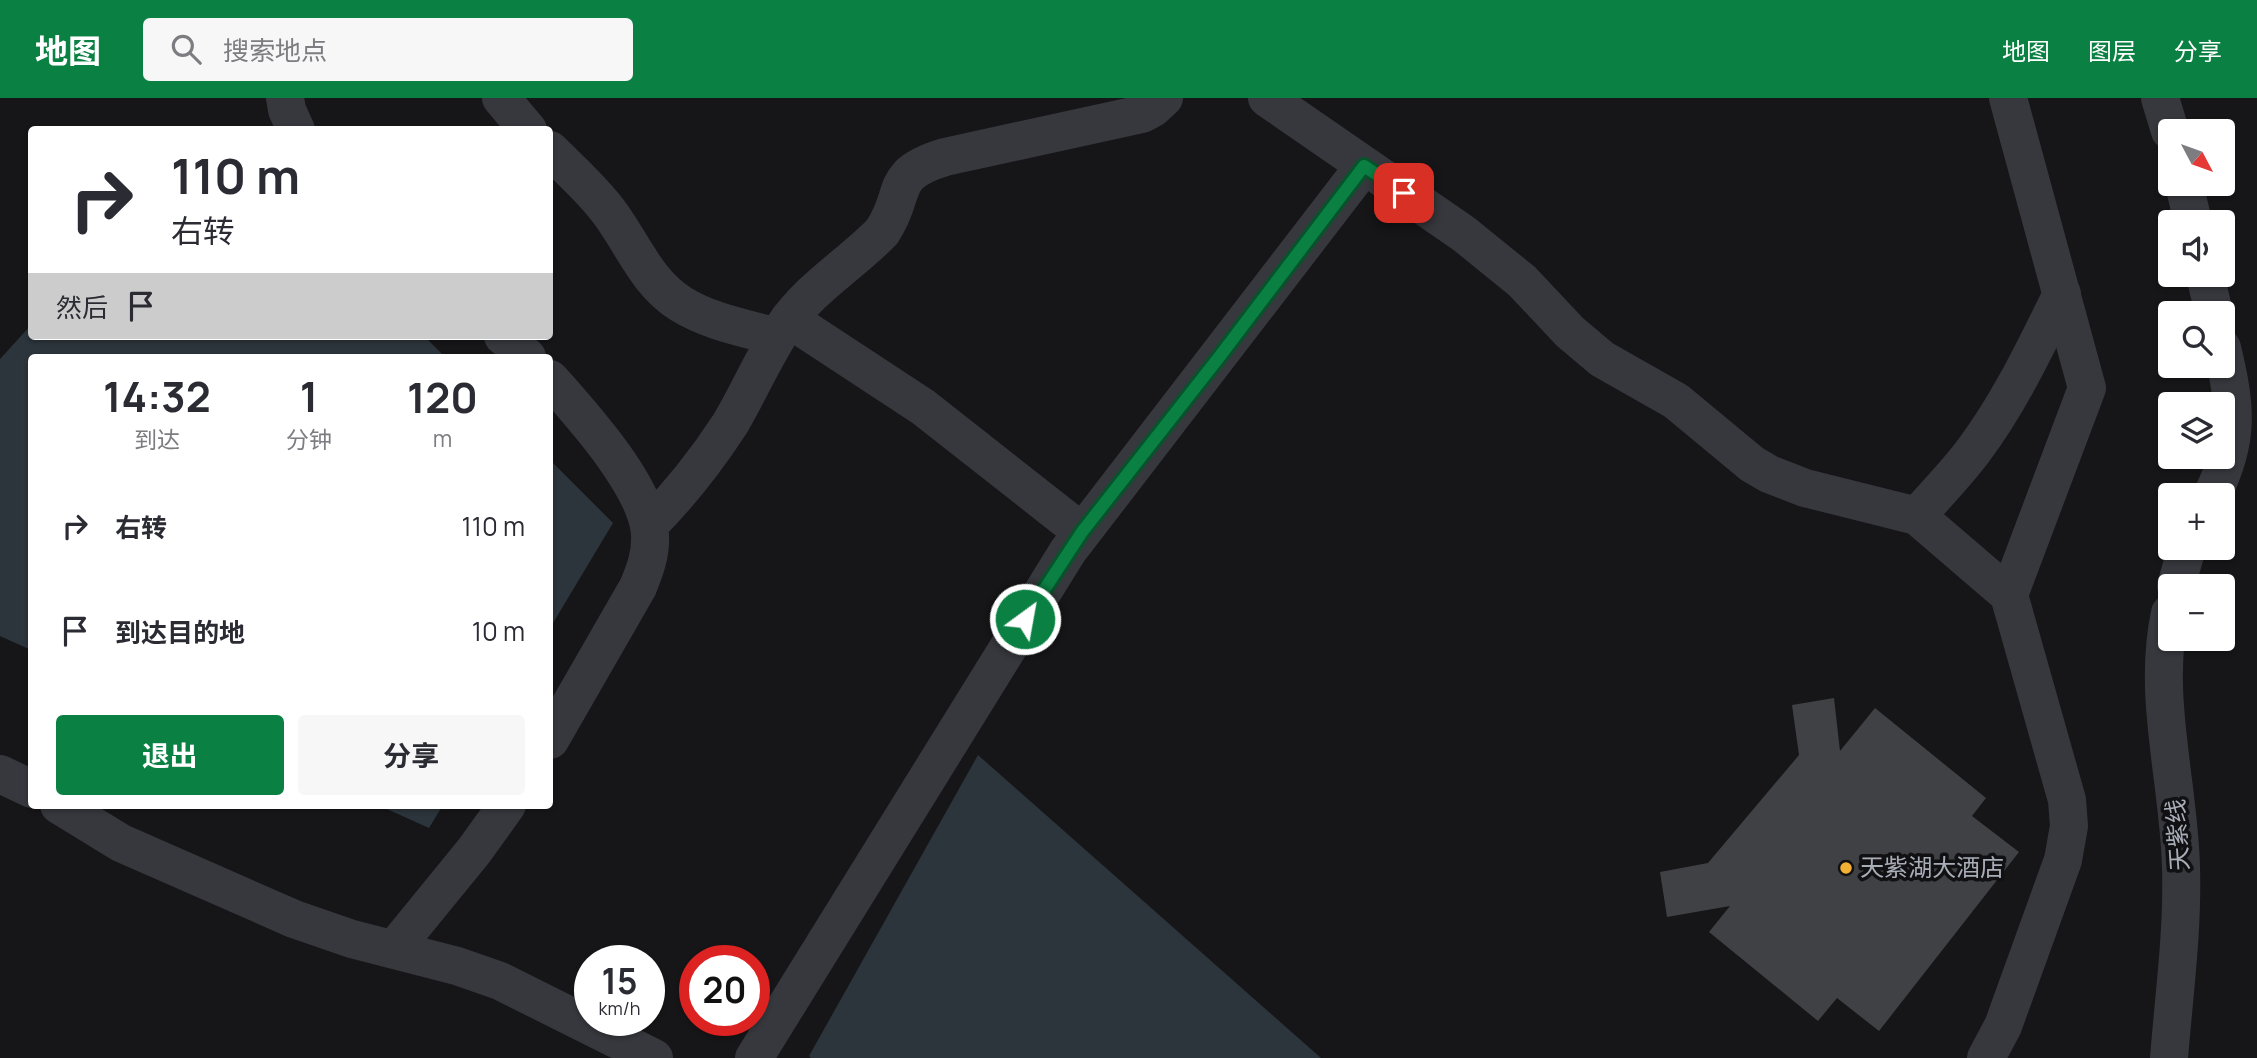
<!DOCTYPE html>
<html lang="zh">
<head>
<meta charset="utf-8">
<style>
	:root { --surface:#fff; --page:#f7f7f7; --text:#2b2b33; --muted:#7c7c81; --accent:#0b8043 }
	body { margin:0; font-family:Manrope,"Noto Sans SC",sans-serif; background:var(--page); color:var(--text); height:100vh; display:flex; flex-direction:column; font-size:26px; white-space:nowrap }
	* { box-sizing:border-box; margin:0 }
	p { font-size:23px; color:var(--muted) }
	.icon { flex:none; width:38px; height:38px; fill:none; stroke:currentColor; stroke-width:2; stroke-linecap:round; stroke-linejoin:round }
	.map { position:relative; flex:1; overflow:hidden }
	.details { position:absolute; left:28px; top:256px; width:525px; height:455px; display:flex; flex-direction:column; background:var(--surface); border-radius:7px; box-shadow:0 2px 5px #0004 }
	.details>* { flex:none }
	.hud { position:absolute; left:28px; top:28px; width:525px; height:214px; border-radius:7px; box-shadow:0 2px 5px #0004; background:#fff; color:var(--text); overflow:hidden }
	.needle { width:46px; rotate:131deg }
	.controls { position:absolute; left:2158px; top:21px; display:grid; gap:14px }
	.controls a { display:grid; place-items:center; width:77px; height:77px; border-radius:7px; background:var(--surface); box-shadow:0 2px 5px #0004; font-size:35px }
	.speed { position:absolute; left:574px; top:847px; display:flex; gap:14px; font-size:35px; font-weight:700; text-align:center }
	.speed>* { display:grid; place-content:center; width:91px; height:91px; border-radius:50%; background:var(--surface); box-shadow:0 2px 5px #0004; line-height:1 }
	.speed small { font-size:18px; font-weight:400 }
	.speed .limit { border:10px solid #d22; background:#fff; color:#111 }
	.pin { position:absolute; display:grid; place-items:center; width:60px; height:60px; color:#fff; margin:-30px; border-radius:14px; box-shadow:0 4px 10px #0006 }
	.me { position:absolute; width:77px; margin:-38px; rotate:32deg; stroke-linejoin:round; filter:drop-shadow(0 0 5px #0008) }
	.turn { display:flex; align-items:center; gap:24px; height:147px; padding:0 28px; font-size:32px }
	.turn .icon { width:91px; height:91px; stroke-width:2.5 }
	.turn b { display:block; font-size:49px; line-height:60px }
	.then { display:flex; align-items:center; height:66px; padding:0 28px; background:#0003; gap:14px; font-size:26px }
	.eta { display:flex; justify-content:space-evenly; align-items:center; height:119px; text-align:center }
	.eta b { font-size:42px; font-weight:700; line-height:49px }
	.button { display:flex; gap:14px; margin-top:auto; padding:14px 28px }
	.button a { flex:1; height:80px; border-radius:7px; background:var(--accent); color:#fff; font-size:28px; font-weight:700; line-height:80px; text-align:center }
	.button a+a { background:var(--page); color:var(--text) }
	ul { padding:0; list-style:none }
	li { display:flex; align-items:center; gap:21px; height:105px; padding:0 28px }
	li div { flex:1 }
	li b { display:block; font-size:26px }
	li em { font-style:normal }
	header { display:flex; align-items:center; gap:42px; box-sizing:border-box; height:98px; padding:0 35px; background:var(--accent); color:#fff }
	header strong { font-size:33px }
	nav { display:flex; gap:38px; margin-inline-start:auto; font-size:24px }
	.search { width:490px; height:63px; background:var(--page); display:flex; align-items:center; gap:18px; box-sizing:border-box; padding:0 24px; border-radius:7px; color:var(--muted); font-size:26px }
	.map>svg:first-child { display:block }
	.water { fill:#2c353c }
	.building { fill:#404145 }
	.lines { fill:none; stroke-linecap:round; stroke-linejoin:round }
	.minor { stroke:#37383d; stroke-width:38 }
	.route-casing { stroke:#07532c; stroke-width:18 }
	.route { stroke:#0b8043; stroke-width:12 }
	.poi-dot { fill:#f2b134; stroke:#111113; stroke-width:2.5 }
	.labels { text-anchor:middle; stroke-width:7; stroke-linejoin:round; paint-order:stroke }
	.street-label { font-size:24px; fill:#a8adb8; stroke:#111113 }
	.poi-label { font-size:24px; fill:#a8adb8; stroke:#111113; text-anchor:start }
</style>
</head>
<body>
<header>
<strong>地图</strong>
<div class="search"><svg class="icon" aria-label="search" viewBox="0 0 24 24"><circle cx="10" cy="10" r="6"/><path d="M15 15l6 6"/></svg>搜索地点</div>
<nav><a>地图</a><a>图层</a><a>分享</a></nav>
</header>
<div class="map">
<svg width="2257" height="960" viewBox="0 0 2257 960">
	<rect width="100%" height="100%" fill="#161618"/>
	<g class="water">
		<path d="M31 227 32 238H424L445 259H32L31 552 0 538V261Z"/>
		<path d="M550 362 613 425 550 530Z"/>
		<path d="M978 657 1321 960H811L809 958Z"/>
		<path d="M378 707H443L429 730Z"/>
	</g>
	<path class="building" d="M1834 600 1840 653 1875 610 1986 700 1972 718 2019 754 1879 933 1837 900 1818 923 1709 834 1730 808 1667 819 1660 774 1708 765 1799 657 1792 607Z"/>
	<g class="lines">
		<g class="minor">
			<path d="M285 0 287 12 296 32"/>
			<path d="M501 0 528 32"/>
			<path d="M1267 0 1464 136 1522 183 1570 234 1602 261 1676 303 1752 366 1769 376 1805 390 1917 418 2009 497 2067 702 2069 728 2063 762 2003 928 1986 960"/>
			<path d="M2008 0 2087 290 2009 497"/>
			<path d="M2160 0 2170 33"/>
			<path d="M550 52C570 72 592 91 609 114 633 146 646 184 681 206 710 224 745 230 777 239"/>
			<path d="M2184 86 2193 124"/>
			<path d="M2205 177 2214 215"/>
			<path d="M789 221 923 309 1082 434"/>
			<path d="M503 238 527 259"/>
			<path d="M550 281C581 316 648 389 650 437 651 456 645 472 638 489L550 642"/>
			<path d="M2212 397C2240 342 2236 308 2222 250"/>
			<path d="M1917 418C1936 396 1957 375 1974 352 2010 304 2035 250 2062 196"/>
			<path d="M649 427C680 396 706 363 730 326 749 294 764 258 785 227 810 190 851 166 882 134 909 94 886 77 945 59L1142 16 1153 10 1164 0"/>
			<path d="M2176 488 2187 450"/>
			<path d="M0 676 32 691"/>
			<path d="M59 707 121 745 294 821 352 841 457 868 500 883 654 960"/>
			<path d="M394 851 474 753 507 707"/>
			<path d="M754 960 1068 453 1364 68"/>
			<path d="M2169 960C2174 897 2183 832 2181 769 2179 685 2152 598 2170 515"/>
		</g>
	</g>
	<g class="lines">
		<g class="route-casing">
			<path id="route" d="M1025 521 1082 434 1220 258 1364 68 1404 95"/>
		</g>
		<use href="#route" class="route"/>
	</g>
	<circle class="poi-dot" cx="1846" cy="770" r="7"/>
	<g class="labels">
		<g class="street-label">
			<text transform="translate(2178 737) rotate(-94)" y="8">天紫线</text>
		</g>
		<g class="poi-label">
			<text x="1860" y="778">天紫湖大酒店</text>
		</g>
	</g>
</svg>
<div class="controls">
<a><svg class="needle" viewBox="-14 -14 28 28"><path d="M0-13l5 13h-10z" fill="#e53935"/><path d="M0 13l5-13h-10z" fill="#7c7c81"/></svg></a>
<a><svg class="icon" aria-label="sound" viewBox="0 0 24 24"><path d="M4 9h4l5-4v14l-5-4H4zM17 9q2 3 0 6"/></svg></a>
<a><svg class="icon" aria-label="search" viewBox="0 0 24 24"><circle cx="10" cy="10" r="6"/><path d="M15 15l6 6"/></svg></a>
<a><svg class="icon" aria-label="layers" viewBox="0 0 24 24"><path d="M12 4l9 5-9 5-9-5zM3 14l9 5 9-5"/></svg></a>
<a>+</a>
<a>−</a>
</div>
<div class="speed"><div>15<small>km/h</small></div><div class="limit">20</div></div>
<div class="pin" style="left:1404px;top:95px;background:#d93025"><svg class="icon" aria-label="arrive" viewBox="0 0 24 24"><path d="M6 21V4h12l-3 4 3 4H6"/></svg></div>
<svg class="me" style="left:1025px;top:521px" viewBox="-20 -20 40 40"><circle r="17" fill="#0b8043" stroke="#fff" stroke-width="3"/><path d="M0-11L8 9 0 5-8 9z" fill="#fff"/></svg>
<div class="hud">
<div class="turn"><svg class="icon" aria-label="right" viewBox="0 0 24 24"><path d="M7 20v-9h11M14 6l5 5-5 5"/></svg><div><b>110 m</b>右转</div></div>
<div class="then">然后<svg class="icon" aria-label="arrive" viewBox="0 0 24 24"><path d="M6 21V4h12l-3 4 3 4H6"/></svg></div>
</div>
<section class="details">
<div class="eta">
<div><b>14:32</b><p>到达</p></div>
<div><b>1</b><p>分钟</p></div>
<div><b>120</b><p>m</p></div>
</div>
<ul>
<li><svg class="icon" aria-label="right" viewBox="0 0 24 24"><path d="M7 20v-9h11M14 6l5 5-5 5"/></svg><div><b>右转</b></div><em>110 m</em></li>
<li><svg class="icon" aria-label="arrive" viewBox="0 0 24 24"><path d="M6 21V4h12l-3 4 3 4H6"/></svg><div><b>到达目的地</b></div><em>10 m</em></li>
</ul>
<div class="button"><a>退出</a><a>分享</a></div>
</section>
</div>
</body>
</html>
